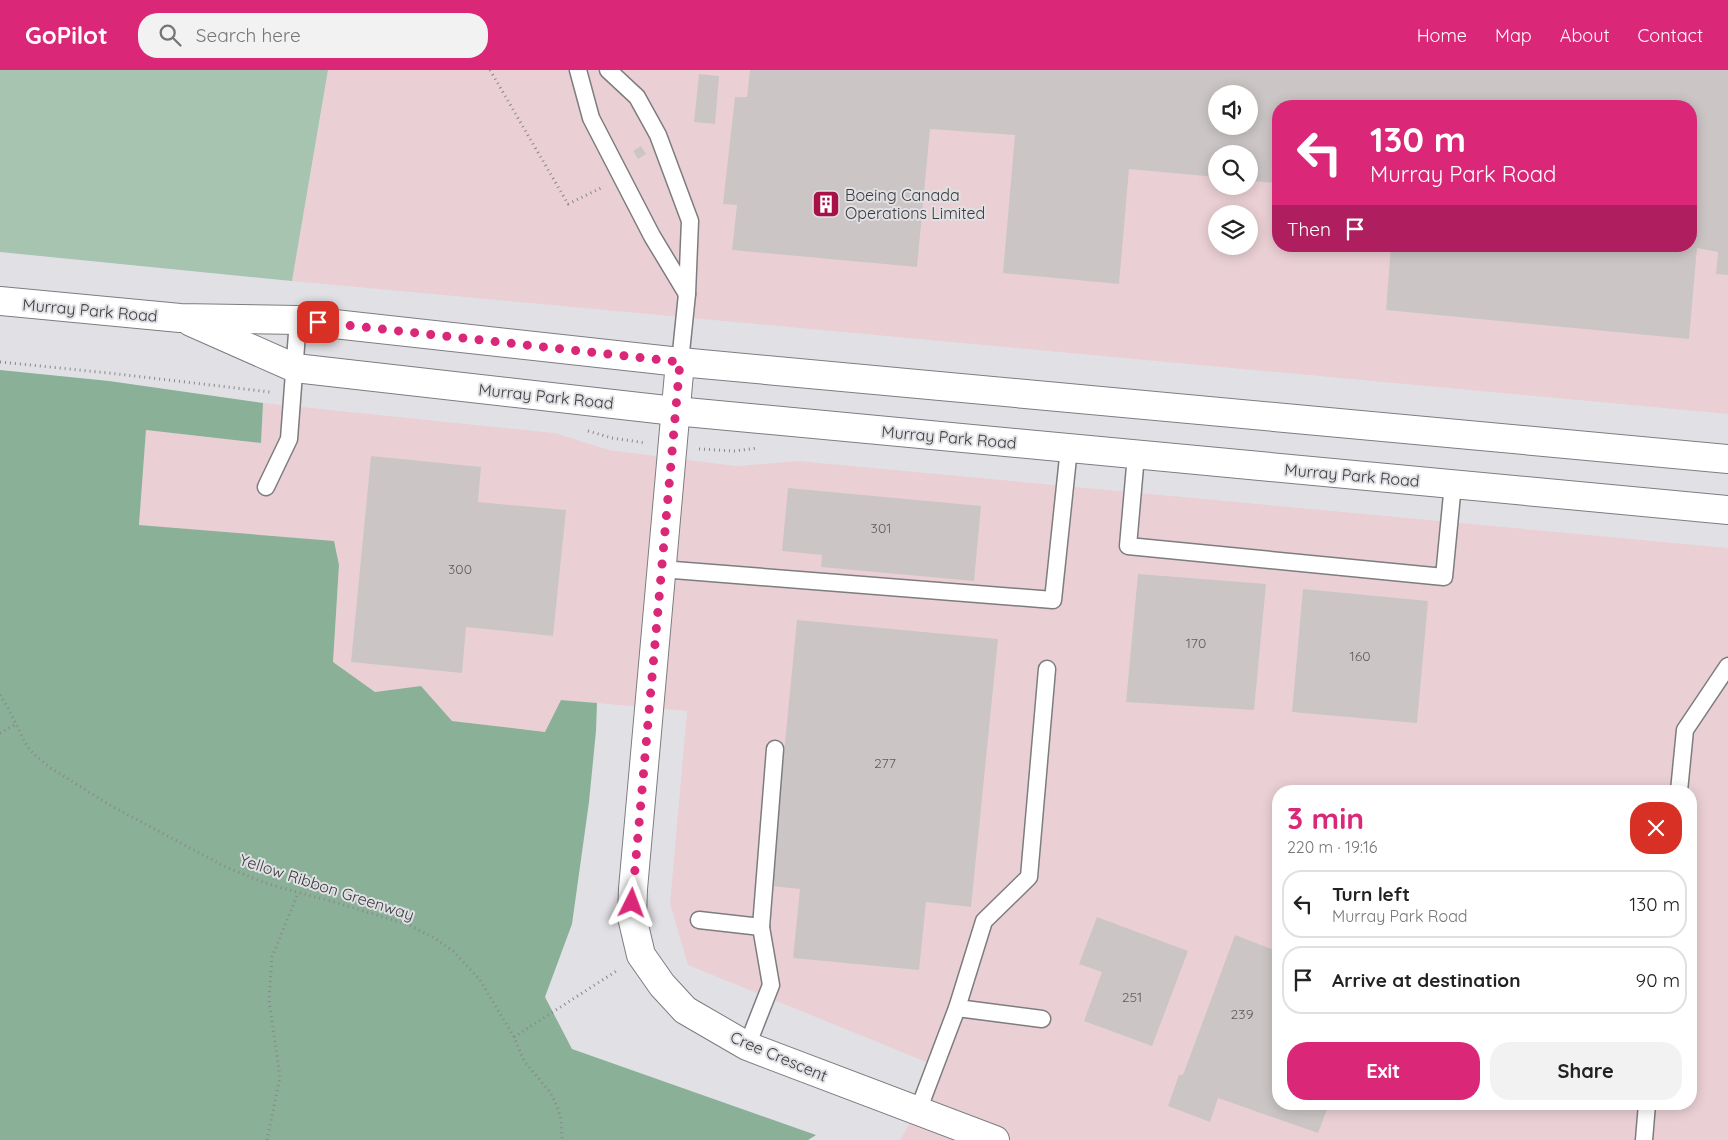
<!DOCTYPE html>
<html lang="en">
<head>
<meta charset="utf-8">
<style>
	:root { --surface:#fff; --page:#f2f2f2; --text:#222; --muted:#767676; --line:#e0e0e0; --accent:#db2777 }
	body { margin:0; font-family:Quicksand,sans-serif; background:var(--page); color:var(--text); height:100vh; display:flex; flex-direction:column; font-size:19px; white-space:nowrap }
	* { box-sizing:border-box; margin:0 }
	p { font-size:16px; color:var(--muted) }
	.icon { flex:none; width:28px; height:28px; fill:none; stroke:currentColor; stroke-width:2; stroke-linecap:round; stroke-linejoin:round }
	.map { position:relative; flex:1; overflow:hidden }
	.details { position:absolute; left:1272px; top:715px; width:425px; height:325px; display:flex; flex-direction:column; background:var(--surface); border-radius:20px; box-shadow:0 2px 12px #0003 }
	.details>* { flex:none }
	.banner { position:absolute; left:1272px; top:30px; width:425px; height:152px; border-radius:20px; box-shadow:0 2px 12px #0003; background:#db2777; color:#fff; overflow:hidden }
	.tools { position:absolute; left:1208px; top:15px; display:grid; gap:10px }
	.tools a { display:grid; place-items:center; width:50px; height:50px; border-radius:50%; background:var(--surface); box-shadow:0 2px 12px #0003; font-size:25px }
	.pin { position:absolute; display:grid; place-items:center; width:42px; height:42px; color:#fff; margin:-21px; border-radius:10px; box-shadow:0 2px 8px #0006 }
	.me { position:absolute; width:55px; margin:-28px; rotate:3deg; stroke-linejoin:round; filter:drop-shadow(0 0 4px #0008) }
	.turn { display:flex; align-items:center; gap:18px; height:105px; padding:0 15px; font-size:22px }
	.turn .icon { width:65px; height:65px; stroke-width:2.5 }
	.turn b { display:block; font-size:35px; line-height:42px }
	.then { display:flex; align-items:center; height:48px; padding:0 15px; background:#0003; gap:10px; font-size:19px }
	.round { display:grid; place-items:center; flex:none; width:52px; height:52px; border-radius:20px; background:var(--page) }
	.overview { display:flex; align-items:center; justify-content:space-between; height:85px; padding:0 15px }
	h1 { font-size:30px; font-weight:800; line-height:38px; color:var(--accent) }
	.primary-button { display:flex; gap:10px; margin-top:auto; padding:10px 15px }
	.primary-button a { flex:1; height:58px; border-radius:20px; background:var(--accent); color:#fff; font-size:20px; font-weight:800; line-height:58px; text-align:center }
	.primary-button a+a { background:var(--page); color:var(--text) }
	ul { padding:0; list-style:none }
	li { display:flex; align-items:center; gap:15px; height:68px; margin:0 10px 8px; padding:0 5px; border:2px solid var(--line); border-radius:20px }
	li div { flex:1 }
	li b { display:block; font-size:19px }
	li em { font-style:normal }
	header { display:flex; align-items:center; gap:30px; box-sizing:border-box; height:70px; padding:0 25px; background:var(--accent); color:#fff }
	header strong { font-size:24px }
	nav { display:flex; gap:28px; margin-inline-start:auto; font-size:18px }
	.search { width:350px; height:45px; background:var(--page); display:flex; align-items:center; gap:12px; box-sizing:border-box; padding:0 18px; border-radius:20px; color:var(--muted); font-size:19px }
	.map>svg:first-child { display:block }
	.industrial { fill:#ead0d5; fill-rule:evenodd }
	.green { fill:#a6c4b0 }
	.forest { fill:#8bb098 }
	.building { fill:#cbc6c5; fill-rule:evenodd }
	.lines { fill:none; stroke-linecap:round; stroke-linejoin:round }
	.lane-casing { stroke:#7d7c80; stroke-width:19 }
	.street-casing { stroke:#7d7c80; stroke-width:30 }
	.secondary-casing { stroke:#7d7c80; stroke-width:30 }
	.path { stroke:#88888a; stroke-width:3; stroke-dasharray:1 4; stroke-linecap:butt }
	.lane { stroke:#fff; stroke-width:16 }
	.street { stroke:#fff; stroke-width:28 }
	.secondary { stroke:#fff; stroke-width:28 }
	.route { stroke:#db2777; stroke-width:9; stroke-dasharray:0 16.2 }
	.labels { text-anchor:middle; stroke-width:4; stroke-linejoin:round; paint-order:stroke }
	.number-label { font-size:14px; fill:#5f5e5e }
	.poi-label { font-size:16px; fill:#3b3b3c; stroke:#e1e1e5; text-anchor:start }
	.street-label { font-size:16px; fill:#3b3b3c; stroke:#e1e1e5 }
</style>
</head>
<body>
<header>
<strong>GoPilot</strong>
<div class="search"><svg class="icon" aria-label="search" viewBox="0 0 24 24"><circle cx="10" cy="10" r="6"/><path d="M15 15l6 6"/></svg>Search here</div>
<nav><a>Home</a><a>Map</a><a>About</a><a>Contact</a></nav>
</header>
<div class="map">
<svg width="1728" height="1070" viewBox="0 0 1728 1070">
	<rect width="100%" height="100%" fill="#e1e1e5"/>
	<g class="industrial">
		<path d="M328 0H1728V344L292 211ZM1216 24H1249V56H1216ZM1279 36H1691V176H1279ZM1216 84H1249V116H1216ZM1216 144H1249V176H1216Z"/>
		<path d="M263 333 555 363 609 380 736 396 798 391 1728 478V1070H900L941 998 688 895 670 834 687 641 562 630 546 662 452 651 421 616 375 622 333 592 339 495 139 455 146 360 261 373ZM1279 721H1691V1034H1279Z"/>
	</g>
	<path class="green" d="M0 0H328L292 211 0 182Z"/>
	<path class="forest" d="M0 300 109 311 263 333 261 373 146 360 139 455 334 471 339 495 333 592 375 622 421 616 452 651 545 662 561 630 597 633 596 661 589 732 572 854 545 927 572 979 816 1065 808 1070H0Z"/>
	<g class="building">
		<path d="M750 0H1728V205L1716 204 1718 182 1697 178 1689 269 1386 240 1391 176H1691V36H1279V113L1249 111V84H1216V107L1129 99 1119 214 1003 203 1015 65 930 59 917 197 732 180 737 135 723 134 735 27H747ZM1216 24H1249V56H1216Z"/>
		<path d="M699 4 719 6 715 54 694 52Z"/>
		<path d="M641 76 646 84 638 89 633 81Z"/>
		<path d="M371 386 481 397 478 432 566 440 553 566 466 557 462 603 351 592Z"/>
		<path d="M788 418 981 436 974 511 821 497 822 485 782 481Z"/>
		<path d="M1138 504 1266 514 1254 640 1126 632Z"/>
		<path d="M1303 519 1428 531 1417 653 1292 642Z"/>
		<path d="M797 550 998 569 971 837 926 832 919 900 793 888 800 819 771 816Z"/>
		<path d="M1097 847 1188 881 1152 976 1084 951 1102 902 1079 894Z"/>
		<path d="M1235 865 1279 882V1034H1329L1318 1063 1218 1028 1210 1052 1168 1036 1179 1005H1183Z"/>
	</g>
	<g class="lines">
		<g class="lane-casing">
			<g id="lane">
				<path d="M578 0 591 48 652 166 687 224"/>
				<path d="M608 0 637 27 658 65 690 151 687 224 680 292"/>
				<path d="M1136 385 1128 476 1444 507 1453 414"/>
				<path d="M266 417 289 369 298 250"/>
				<path d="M661 499 1053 530 1069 378"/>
				<path d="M1679 721 1685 660 1728 596"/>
				<path d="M699 850 761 857"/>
				<path d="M957 938 1042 949"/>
				<path d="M747 976 771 915 761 857 775 679"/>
				<path d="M918 1041 957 938 984 851 1029 807 1047 599"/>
				<path d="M1644 1070 1647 1034"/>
			</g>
		</g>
		<g class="street-casing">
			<path id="street" d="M680 292 633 819 632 847 641 885 662 915 685 940 747 976 995 1070"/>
		</g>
		<g class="secondary-casing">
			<g id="secondary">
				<path d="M0 231 180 248 298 250 680 292 1728 389"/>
				<path d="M191 252 295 298 675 341 1728 440"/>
			</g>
		</g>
		<g class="path">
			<path d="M490 0 568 134 603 117"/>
			<path d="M0 292 109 303 270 322"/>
			<path d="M588 361 612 368 646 373"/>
			<path d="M699 379 735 381 758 378"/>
			<path d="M0 625 7 636 27 676 36 686 49 697 113 737 228 798 268 814 341 834 409 855 436 869 453 881 480 910 514 967 524 991 550 1022 557 1036 561 1049 562 1070"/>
			<path d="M0 663 16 654"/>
			<path d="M514 967 618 900"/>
			<path d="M267 1070 280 1007 269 930 272 887 298 823"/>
		</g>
		<use href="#lane" class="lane"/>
		<use href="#street" class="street"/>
		<use href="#secondary" class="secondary"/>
	</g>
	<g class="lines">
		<path class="route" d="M318 252 680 292 632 833"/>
	</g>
	<defs>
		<g id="building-square" transform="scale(1.4375)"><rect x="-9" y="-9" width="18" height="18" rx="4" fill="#a71147" stroke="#e1e1e5"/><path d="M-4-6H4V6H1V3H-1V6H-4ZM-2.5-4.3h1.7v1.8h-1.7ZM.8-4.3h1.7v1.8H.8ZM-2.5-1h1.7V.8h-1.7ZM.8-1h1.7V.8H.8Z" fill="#fff"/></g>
	</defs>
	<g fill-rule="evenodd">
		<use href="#building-square" x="826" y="134"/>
	</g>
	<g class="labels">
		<g class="number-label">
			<text x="881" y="463">301</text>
			<text x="460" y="504">300</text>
			<text x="1196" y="578">170</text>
			<text x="1360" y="591">160</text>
			<text x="885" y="698">277</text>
			<text x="1132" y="932">251</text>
			<text x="1242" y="949">239</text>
		</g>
		<g class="poi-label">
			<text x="845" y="131">Boeing Canada<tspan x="845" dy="18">Operations Limited</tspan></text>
		</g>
		<g class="street-label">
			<text transform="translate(90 240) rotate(5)" y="6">Murray Park Road</text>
			<text transform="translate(546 326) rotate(6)" y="6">Murray Park Road</text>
			<text transform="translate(949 367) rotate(5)" y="6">Murray Park Road</text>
			<text transform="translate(1352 405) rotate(5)" y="6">Murray Park Road</text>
			<text transform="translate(327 817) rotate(18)" y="6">Yellow Ribbon Greenway</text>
			<text transform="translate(779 986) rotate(23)" y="6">Cree Crescent</text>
		</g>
	</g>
</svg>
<div class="tools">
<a><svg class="icon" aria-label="sound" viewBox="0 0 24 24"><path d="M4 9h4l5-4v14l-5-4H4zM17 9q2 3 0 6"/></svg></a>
<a><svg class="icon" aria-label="search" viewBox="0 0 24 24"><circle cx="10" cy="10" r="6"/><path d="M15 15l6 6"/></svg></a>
<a><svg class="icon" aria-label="layers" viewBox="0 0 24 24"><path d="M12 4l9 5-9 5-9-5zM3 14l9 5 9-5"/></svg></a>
</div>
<div class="pin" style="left:318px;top:252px;background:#d93025"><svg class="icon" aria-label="arrive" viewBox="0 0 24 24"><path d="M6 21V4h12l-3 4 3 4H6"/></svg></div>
<svg class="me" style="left:632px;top:833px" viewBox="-20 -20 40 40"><path d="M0-17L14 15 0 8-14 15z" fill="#db2777" stroke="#fff" stroke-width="4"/></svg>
<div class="banner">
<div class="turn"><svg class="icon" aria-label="left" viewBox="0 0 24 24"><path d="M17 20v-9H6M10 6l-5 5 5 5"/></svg><div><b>130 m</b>Murray Park Road</div></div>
<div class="then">Then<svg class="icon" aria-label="arrive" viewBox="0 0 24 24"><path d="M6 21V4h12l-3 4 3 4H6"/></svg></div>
</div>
<section class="details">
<div class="overview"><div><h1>3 min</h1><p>220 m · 19:16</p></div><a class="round" style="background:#d93025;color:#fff"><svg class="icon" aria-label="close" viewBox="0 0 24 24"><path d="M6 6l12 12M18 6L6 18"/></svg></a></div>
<ul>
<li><svg class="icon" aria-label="left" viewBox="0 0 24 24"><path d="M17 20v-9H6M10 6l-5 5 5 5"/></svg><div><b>Turn left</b><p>Murray Park Road</p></div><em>130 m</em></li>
<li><svg class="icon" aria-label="arrive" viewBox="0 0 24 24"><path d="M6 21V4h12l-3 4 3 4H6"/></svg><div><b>Arrive at destination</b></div><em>90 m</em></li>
</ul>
<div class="primary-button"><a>Exit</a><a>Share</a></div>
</section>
</div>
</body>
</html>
